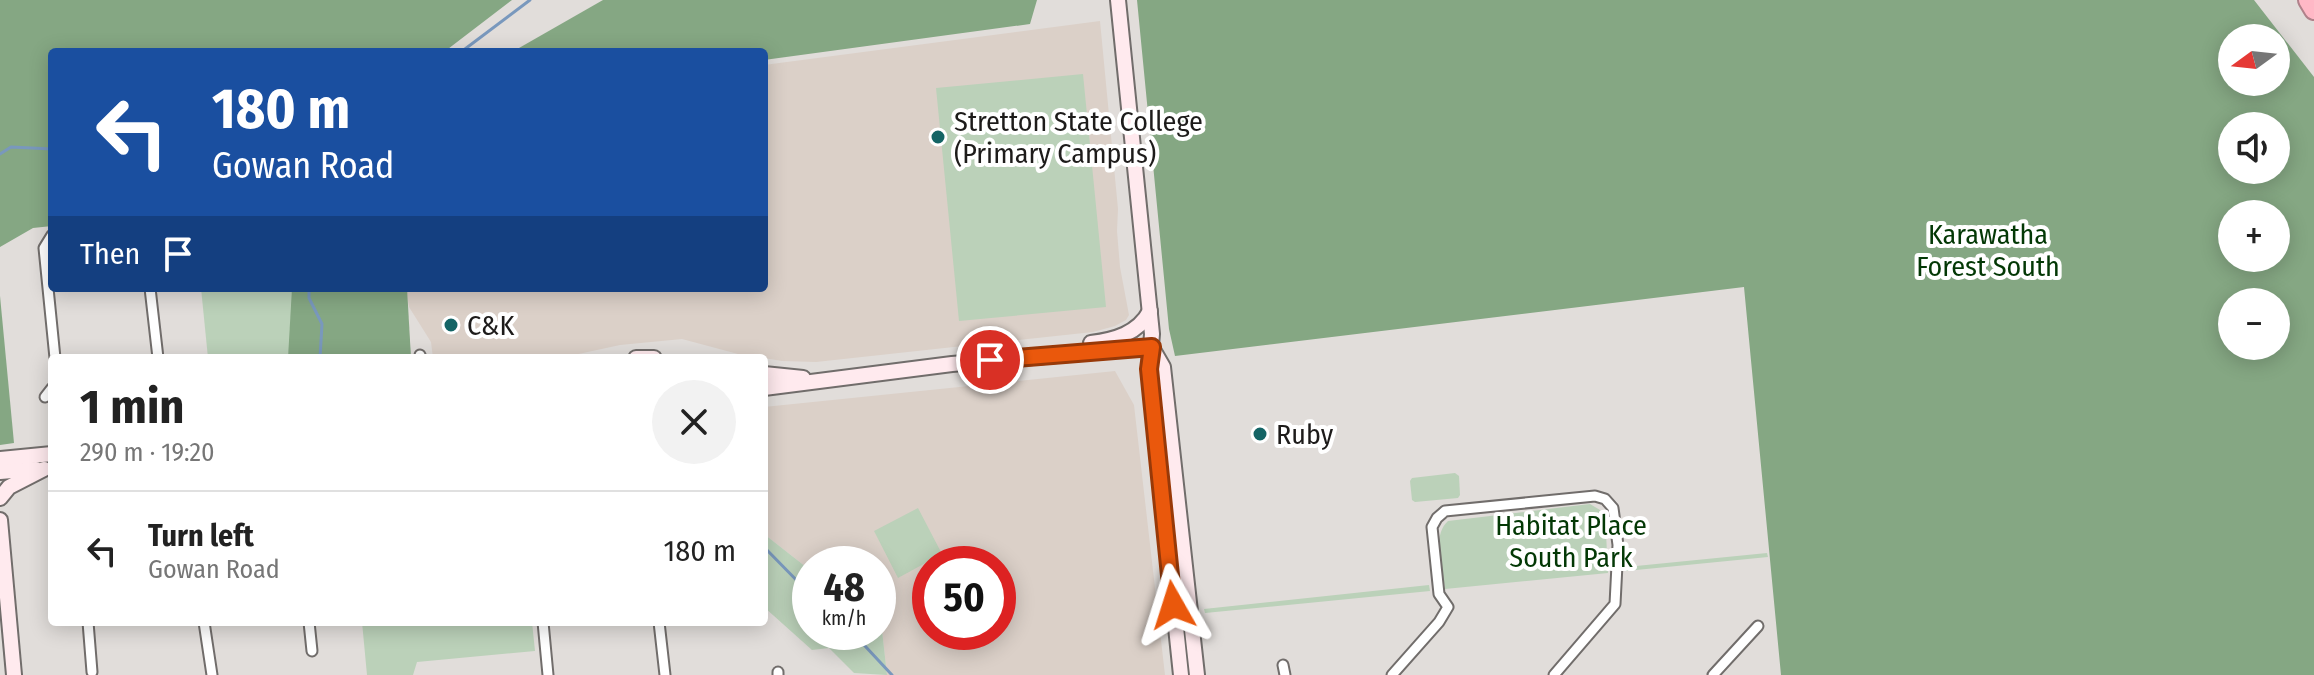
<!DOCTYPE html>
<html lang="en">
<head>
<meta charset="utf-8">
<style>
	:root { --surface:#fff; --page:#f2f2f2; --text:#222; --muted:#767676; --line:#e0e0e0 }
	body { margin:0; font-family:"Fira Sans Condensed",sans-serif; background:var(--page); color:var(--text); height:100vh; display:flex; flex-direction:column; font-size:30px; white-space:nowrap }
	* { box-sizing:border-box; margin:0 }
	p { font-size:26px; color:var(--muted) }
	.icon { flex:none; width:44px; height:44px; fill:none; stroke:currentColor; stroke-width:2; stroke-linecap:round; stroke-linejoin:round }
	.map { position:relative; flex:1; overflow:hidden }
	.sheet { position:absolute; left:48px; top:354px; width:720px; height:272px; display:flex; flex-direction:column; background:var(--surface); border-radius:8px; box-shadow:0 4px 20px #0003 }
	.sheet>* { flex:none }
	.top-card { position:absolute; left:48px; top:48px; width:720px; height:244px; border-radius:8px; box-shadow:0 4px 20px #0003; background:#1a4fa0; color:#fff; overflow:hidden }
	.needle { width:52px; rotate:255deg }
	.fabs { position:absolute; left:2218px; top:24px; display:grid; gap:16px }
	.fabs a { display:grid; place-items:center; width:72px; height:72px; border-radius:50%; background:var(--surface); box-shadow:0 4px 20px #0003; font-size:40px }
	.speed { position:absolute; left:792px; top:546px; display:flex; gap:16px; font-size:40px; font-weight:700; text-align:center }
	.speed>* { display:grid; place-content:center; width:104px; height:104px; border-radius:50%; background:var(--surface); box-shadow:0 4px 20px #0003; line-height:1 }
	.speed small { font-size:20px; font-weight:400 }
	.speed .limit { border:12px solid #d22; background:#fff; color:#111 }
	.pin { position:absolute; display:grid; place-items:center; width:68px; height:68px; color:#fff; margin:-34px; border:4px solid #fff; border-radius:50%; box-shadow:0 2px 8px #0007 }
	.me { position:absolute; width:88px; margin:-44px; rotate:354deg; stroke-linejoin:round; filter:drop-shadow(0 0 6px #0008) }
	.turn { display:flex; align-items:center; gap:28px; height:168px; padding:0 32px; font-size:36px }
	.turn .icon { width:104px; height:104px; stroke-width:2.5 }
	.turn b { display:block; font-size:56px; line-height:68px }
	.then { display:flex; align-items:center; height:76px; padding:0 32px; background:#0003; gap:16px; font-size:30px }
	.round { display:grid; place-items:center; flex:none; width:84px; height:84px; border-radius:42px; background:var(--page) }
	.summary { display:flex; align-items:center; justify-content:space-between; height:136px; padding:0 32px }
	h1 { font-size:48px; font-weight:700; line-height:60px }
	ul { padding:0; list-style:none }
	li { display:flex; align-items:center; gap:24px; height:120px; padding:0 32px; border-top:2px solid var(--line) }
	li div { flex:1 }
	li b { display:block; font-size:30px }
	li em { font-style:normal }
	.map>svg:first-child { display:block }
	.built { fill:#dbd0c8; fill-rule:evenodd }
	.green { fill:#bbd1b9 }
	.forest { fill:#85a783; fill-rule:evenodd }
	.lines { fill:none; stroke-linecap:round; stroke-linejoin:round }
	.stream { stroke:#7998bd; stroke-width:3 }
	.street-casing { stroke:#716d6b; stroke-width:13 }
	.secondary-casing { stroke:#716d6b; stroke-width:18 }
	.highway-casing { stroke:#b0818a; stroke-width:22 }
	.street { stroke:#fff; stroke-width:9 }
	.secondary { stroke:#ffeaee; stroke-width:14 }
	.highway { stroke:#ffb8c6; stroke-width:18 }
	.route-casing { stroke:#983908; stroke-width:20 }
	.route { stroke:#ea580c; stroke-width:14 }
	.poi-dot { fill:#146465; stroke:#fff; stroke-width:3 }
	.labels { text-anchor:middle; stroke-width:8; stroke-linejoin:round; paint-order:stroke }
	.poi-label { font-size:28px; fill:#1d1b1a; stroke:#fff; text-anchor:start }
	.park-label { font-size:28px; fill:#033805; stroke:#fff }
</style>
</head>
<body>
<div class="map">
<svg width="2314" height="675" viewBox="0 0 2314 675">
	<rect width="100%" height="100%" fill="#e1ddda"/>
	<g class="built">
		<path d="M1100 21 1118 209 1117 231 1120 267 1129 315 1126 320 1115 326 1093 332 816 362 782 361 738 354 682 339 620 345 560 358H433L431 342 409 307 406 288H764V65Z"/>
		<path d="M1115 371 1134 405 1165 675H887L881 621H878V564H810V602L806 567 764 534V407ZM930 564H998V632H930Z"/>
	</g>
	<g class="green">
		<path d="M1083 74 1106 307 959 321 936 88Z"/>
		<path d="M201 288H405L411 358H208Z"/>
		<path d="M1455 473 1459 476 1460 495 1458 498 1415 502 1412 500 1410 481 1412 478Z"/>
		<path d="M1590 504 1605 513 1608 573 1445 589C1443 569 1431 536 1448 521Z"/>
		<path d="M918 508 942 554 898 578 874 531Z"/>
		<path d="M764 534 806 567 810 632H878V621H881L887 675 854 673 829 648 812 650 764 607Z"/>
		<path d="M1767 553 1768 557 1626 571V567Z"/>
		<path d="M1429 585 1430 591 1205 613 1204 609Z"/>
		<path d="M362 622H532L535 651 417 662 413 675H367Z"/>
	</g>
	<g class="forest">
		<path d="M0 0H512L444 52H52V226L33 228 0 247Z"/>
		<path d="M603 0H1037L1030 24 764 60V52H512Z"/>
		<path d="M1137 0H2254L2314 77V675H1781L1744 287 1175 356 1169 329ZM2276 38V82H2232V38ZM2276 126V170H2232V126ZM2276 214V258H2232V214ZM2276 302V346H2232V302Z"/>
		<path d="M292 288H407L411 358H288Z"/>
		<path d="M0 296 14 443 0 445Z"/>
	</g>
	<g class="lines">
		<g class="stream">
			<path d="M461 52 530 0"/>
			<path d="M0 154 11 147 52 149"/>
			<path d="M309 288V298L322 324 320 358"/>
			<path d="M764 547 810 594"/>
			<path d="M852 632 892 675"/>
		</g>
		<g class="street-casing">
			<g id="street">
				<path d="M52 235 44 248 55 358"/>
				<path d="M150 288 158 358"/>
				<path d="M420 355 421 358"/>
				<path d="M45 397 52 388"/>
				<path d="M88 622 92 672"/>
				<path d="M204 622 212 675"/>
				<path d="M309 622 312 651"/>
				<path d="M543 622 548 675"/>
				<path d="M659 622 665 675"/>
				<path d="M1283 665 1285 675"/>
				<path d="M778 672V675"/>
				<path d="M1392 675 1439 622 1448 607 1439 594 1432 527 1437 518 1445 511 1595 496 1605 499 1613 508 1618 545 1615 604 1554 675"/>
				<path d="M1713 675 1758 626"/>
			</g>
		</g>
		<g class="secondary-casing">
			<g id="secondary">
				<path d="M1118 0 1152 334 1149 369 1181 675"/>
				<path d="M1091 343C1114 340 1138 334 1150 311"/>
				<path d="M1152 348 1163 367 1197 675"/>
				<path d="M636 358H654"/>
				<path d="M764 374 803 378"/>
				<path d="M764 388 952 364 1152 347"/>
				<path d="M0 459 52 454"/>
				<path d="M0 472 36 469"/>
				<path d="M0 498 9 487 44 469"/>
				<path d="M0 520 14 675"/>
			</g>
		</g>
		<g class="highway-casing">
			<path id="highway" d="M2308 0 2314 10"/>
		</g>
		<use href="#street" class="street"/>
		<use href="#secondary" class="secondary"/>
		<use href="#highway" class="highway"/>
	</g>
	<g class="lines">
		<g class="route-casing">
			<path id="route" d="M990 360 1152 347 1149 369 1173 605"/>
		</g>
		<use href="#route" class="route"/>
	</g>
	<g class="poi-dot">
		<circle cx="938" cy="137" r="8"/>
		<circle cx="451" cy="325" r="8"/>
		<circle cx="1260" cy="434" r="8"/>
	</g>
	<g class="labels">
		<g class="poi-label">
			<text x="954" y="131">Stretton State College<tspan x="954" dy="32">(Primary Campus)</tspan></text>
			<text x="467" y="335">C&amp;K</text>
			<text x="1276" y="444">Ruby</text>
		</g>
		<g class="park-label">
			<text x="1988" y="244">Karawatha<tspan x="1988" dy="32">Forest South</tspan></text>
			<text x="1571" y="535">Habitat Place<tspan x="1571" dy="32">South Park</tspan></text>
		</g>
	</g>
</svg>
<div class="fabs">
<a><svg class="needle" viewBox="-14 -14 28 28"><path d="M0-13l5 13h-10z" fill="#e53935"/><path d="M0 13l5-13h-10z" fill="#767676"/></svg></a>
<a><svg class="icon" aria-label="sound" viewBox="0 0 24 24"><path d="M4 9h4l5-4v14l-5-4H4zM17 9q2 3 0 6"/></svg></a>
<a>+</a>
<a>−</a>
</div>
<div class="speed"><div>48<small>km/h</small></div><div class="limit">50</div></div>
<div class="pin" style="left:990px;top:360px;background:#d93025"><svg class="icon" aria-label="arrive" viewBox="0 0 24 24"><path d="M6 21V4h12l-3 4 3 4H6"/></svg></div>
<svg class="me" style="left:1173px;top:605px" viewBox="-20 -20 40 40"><path d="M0-17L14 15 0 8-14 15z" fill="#ea580c" stroke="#fff" stroke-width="4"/></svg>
<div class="top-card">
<div class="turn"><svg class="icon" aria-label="left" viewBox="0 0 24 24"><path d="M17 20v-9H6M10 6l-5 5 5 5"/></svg><div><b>180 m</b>Gowan Road</div></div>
<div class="then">Then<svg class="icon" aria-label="arrive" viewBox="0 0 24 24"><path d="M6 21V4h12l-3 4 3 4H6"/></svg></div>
</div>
<section class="sheet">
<div class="summary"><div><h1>1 min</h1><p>290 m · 19:20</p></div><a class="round"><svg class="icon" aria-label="close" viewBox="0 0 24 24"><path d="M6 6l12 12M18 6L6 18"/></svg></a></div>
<ul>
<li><svg class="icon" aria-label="left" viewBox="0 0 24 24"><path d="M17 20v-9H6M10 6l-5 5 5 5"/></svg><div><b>Turn left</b><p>Gowan Road</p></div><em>180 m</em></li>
</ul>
</section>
</div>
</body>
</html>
